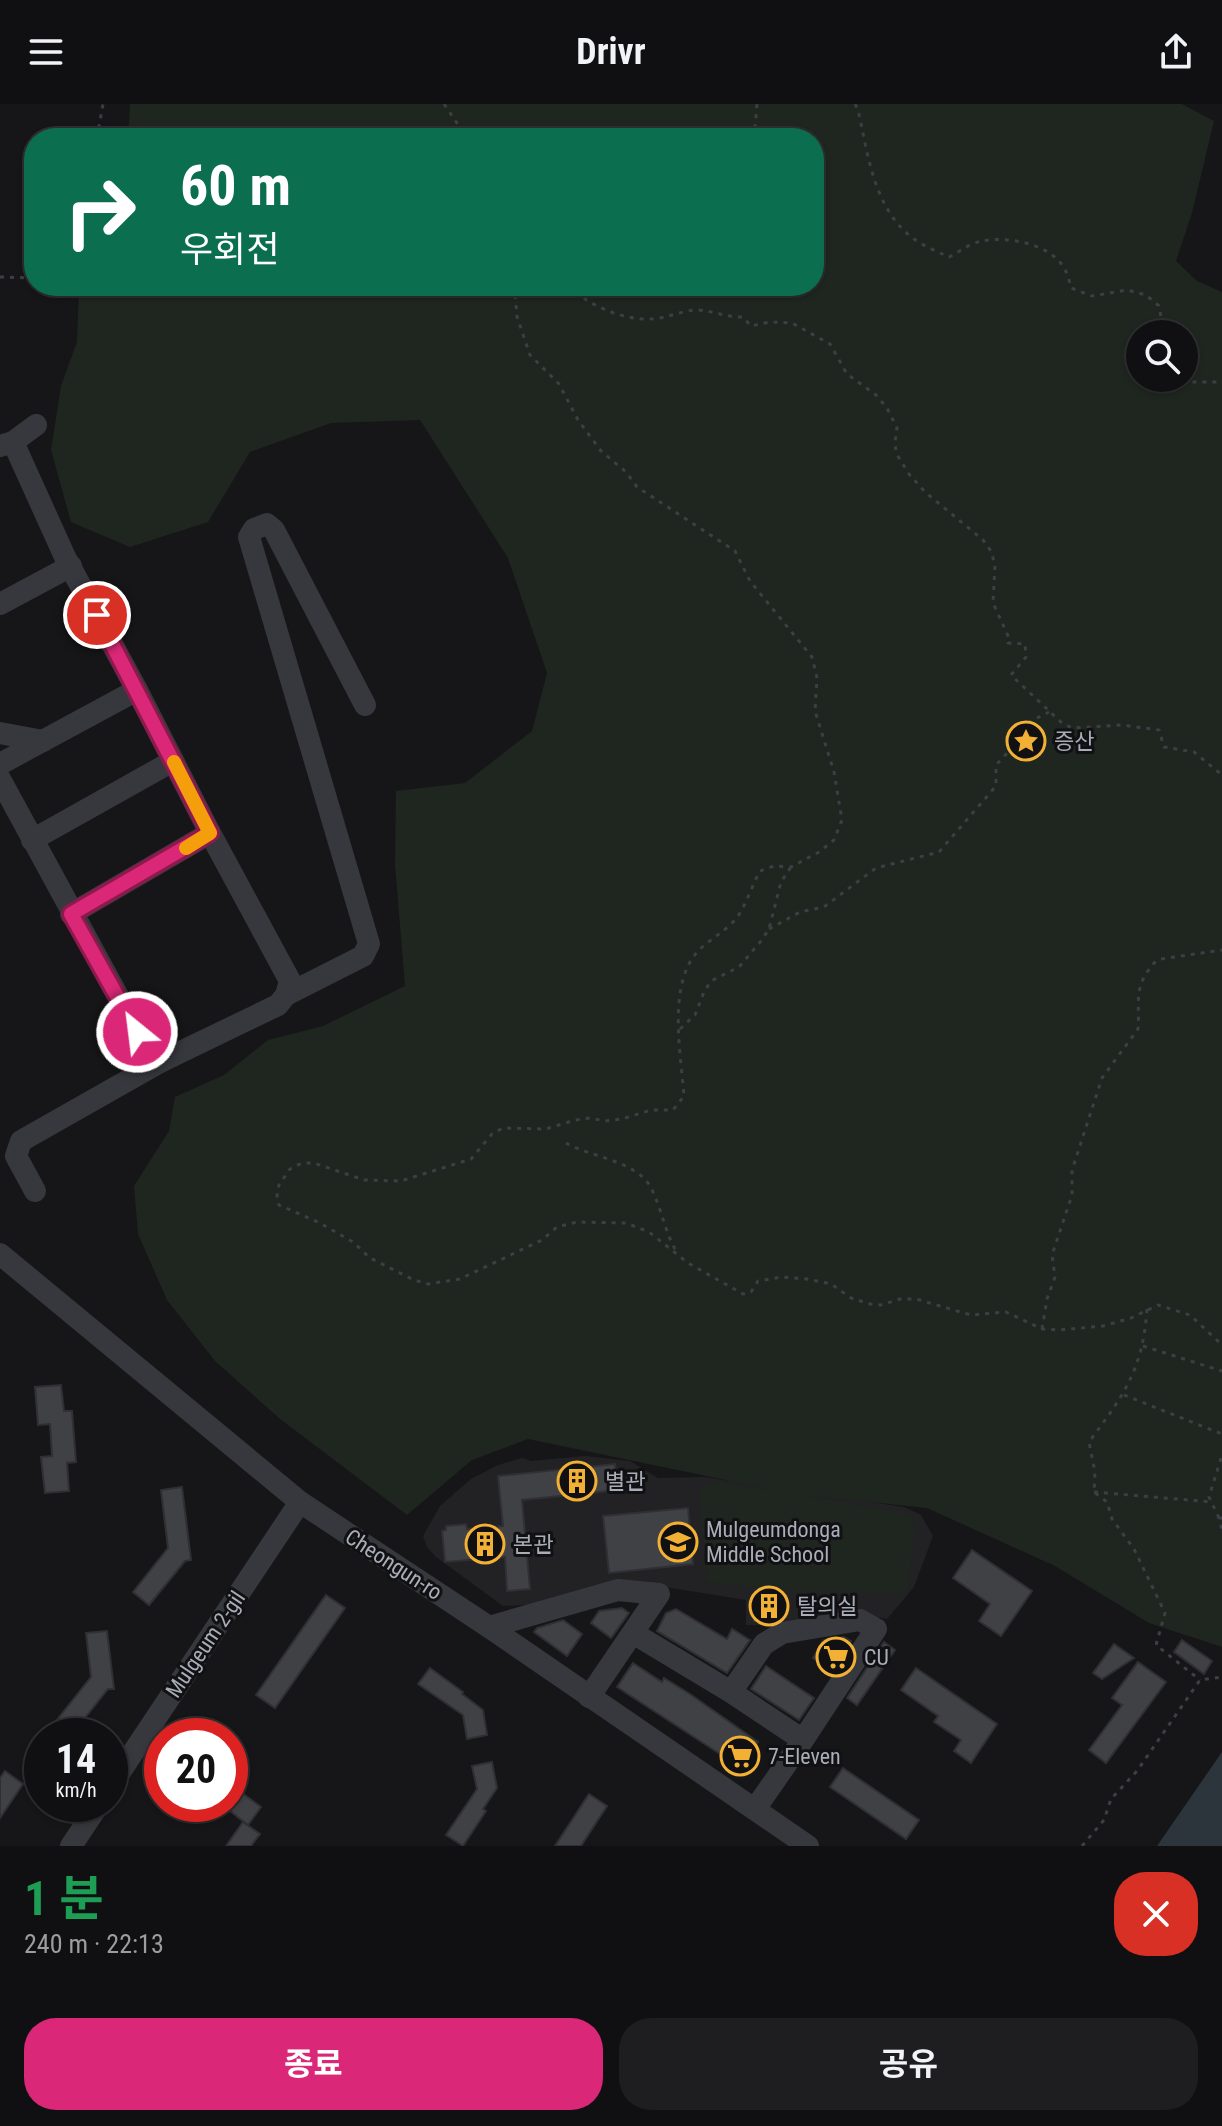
<!DOCTYPE html>
<html lang="ko">
<head>
<meta charset="utf-8">
<style>
	:root { --surface:#101012; --page:#1e1e20; --text:#f1f3f6; --muted:#9c9d9f; --line:#303032; --accent:#db2777 }
	body { margin:0; font-family:"Roboto Condensed","Noto Sans KR",sans-serif; background:var(--page); color:var(--text); height:100vh; display:flex; flex-direction:column; font-size:30px; white-space:nowrap }
	* { box-sizing:border-box; margin:0 }
	p { font-size:26px; color:var(--muted) }
	.icon { flex:none; width:44px; height:44px; fill:none; stroke:currentColor; stroke-width:2; stroke-linecap:round; stroke-linejoin:round }
	.map { position:relative; height:1742px; overflow:hidden }
	.side { display:flex; flex-direction:column; background:var(--surface); flex:1 }
	.side>* { flex:none }
	.hud { position:absolute; left:24px; top:24px; width:800px; height:168px; border-radius:32px; box-shadow:0 2px 6px #0004,0 0 0 2px var(--line); background:#0b6e4f; color:#fff; overflow:hidden }
	.fabs { position:absolute; left:1126px; top:216px; display:grid; gap:16px }
	.fabs a { display:grid; place-items:center; width:72px; height:72px; border-radius:50%; background:var(--surface); box-shadow:0 2px 6px #0004,0 0 0 2px var(--line); font-size:40px }
	.speed { position:absolute; left:24px; top:1614px; display:flex; gap:16px; font-size:40px; font-weight:700; text-align:center }
	.speed>* { display:grid; place-content:center; width:104px; height:104px; border-radius:50%; background:var(--surface); box-shadow:0 2px 6px #0004,0 0 0 2px var(--line); line-height:1 }
	.speed small { font-size:20px; font-weight:400 }
	.speed .limit { border:12px solid #d22; background:#fff; color:#111 }
	.pin { position:absolute; display:grid; place-items:center; width:68px; height:68px; color:#fff; margin:-34px; border:4px solid #fff; border-radius:50%; box-shadow:0 2px 8px #0007 }
	.me { position:absolute; width:88px; margin:-44px; rotate:331deg; stroke-linejoin:round; filter:drop-shadow(0 0 6px #0008) }
	.turn { display:flex; align-items:center; gap:28px; height:168px; padding:0 24px; font-size:36px }
	.turn .icon { width:104px; height:104px; stroke-width:2.5 }
	.turn b { display:block; font-size:56px; line-height:68px }
	.round { display:grid; place-items:center; flex:none; width:84px; height:84px; border-radius:32px; background:var(--page) }
	.summary { display:flex; align-items:center; justify-content:space-between; height:136px; padding:0 24px }
	h1 { font-size:48px; font-weight:700; line-height:60px; color:#1e9e55 }
	.cta { display:flex; gap:16px; margin-top:auto; padding:16px 24px }
	.cta a { flex:1; height:92px; border-radius:32px; background:var(--accent); color:#fff; font-size:32px; font-weight:700; line-height:92px; text-align:center }
	.cta a+a { background:var(--page); color:var(--text) }
	header { display:flex; justify-content:space-between; align-items:center; height:104px; padding:0 24px; background:var(--surface); font-size:36px; font-weight:700 }
	.map>svg:first-child { display:block }
	.built { fill:#222225 }
	.green { fill:#1e261f; fill-rule:evenodd }
	.water { fill:#2c353c }
	.building { fill:#404145; stroke:#303034; stroke-width:2 }
	.lines { fill:none; stroke-linecap:round; stroke-linejoin:round }
	.path { stroke:#3d3f44; stroke-width:3; stroke-dasharray:4 6; stroke-linecap:butt }
	.minor { stroke:#37383d; stroke-width:22 }
	.route-casing { stroke:#8e194d; stroke-width:20 }
	.route { stroke:#db2777; stroke-width:14 }
	.slow { stroke:#f59e0b; stroke-width:14 }
	.labels { text-anchor:middle; stroke-width:6; stroke-linejoin:round; paint-order:stroke }
	.poi-label { font-size:22px; fill:#a8adb8; stroke:#111113; text-anchor:start }
	.street-label { font-size:22px; fill:#a8adb8; stroke:#111113 }
</style>
</head>
<body>
<header><svg class="icon" aria-label="menu" viewBox="0 0 24 24"><path d="M4 6h16M4 12h16M4 18h16"/></svg>Drivr<svg class="icon" aria-label="share" viewBox="0 0 24 24"><path d="M12 15V3M7 8l5-5 5 5M5 13v7h14v-7"/></svg></header>
<div class="map">
<svg width="1222" height="1742" viewBox="0 0 1222 1742">
	<rect width="100%" height="100%" fill="#161618"/>
	<path class="built" d="M585 1352 630 1357 658 1374 704 1373 904 1403 921 1411 933 1432 914 1483 887 1515 845 1508 774 1521H746V1496L659 1482 533 1501 503 1502 436 1453 427 1443 423 1432 440 1402 471 1375 498 1361 522 1354 531 1357Z"/>
	<path class="green" d="M130 0H1182L1214 17 1192 109 1176 157 1197 177 1222 188V1543L1149 1519 1055 1462 927 1404 803 1391 909 1410 915 1420 908 1489 789 1487 707 1478 699 1385 717 1378 778 1387 528 1335 472 1356 407 1411 280 1315 215 1257 167 1196 138 1130 134 1082 169 1027 175 993 224 971 268 936 323 922 405 882 395 761 396 687 465 679 532 627 547 569 508 454 420 316 331 319 250 348 208 418 130 443 71 418 51 346 61 282 77 238 79 182H814V34H128ZM1184 230V274H1140V230Z"/>
	<path class="water" d="M1222 1648V1742H1157Z"/>
	<g class="building">
		<path d="M61 1281 64 1307H72L76 1358 67 1359 69 1387 45 1389 41 1353 52 1352 50 1320 38 1321 35 1283Z"/>
		<path d="M615 1360 618 1386 522 1396 530 1485 507 1487 505 1453 445 1458 442 1427 446 1426V1422L466 1420 467 1425 503 1422 498 1372Z"/>
		<path d="M182 1383 191 1456 185 1457 149 1501 133 1488 168 1444 161 1386Z"/>
		<path d="M688 1404 693 1460 609 1469 603 1412Z"/>
		<path d="M972 1446 1032 1487 1001 1532 979 1517 990 1500 953 1474Z"/>
		<path d="M756 1489 784 1491 782 1515 772 1518 754 1517Z"/>
		<path d="M326 1491 345 1504 275 1604 256 1591Z"/>
		<path d="M622 1504 629 1509 611 1534 591 1519 599 1507Z"/>
		<path d="M676 1505 727 1535 732 1525 750 1536 727 1569 657 1527 666 1509Z"/>
		<path d="M563 1516 582 1530 567 1552 534 1528 537 1524Z"/>
		<path d="M107 1527 114 1585H108L72 1630 56 1617 91 1573 86 1529Z"/>
		<path d="M844 1533 851 1537 832 1566 813 1554 824 1536 830 1535 836 1539 840 1534Z"/>
		<path d="M1182 1536 1212 1557 1204 1570 1174 1548Z"/>
		<path d="M884 1538 895 1546 857 1601 847 1594Z"/>
		<path d="M1114 1540 1134 1554 1102 1575 1093 1569Z"/>
		<path d="M1138 1558 1166 1578 1106 1659 1089 1646 1122 1601 1112 1594Z"/>
		<path d="M633 1559 662 1578 664 1574 690 1590 758 1638 740 1663 617 1583Z"/>
		<path d="M766 1562 814 1594 799 1616 751 1585Z"/>
		<path d="M430 1564 463 1588 462 1590 483 1606 487 1631 467 1635 463 1611 418 1580Z"/>
		<path d="M916 1564 997 1620 971 1659 954 1647 961 1636 934 1618 938 1612 901 1586Z"/>
		<path d="M492 1658 497 1684 483 1705 486 1707 463 1742 446 1731 477 1685 472 1662Z"/>
		<path d="M843 1664 919 1716 906 1735 830 1683Z"/>
		<path d="M5 1667 23 1680 0 1714V1674Z"/>
		<path d="M230 1680 261 1703 248 1721 230 1707Z"/>
		<path d="M589 1690 607 1702 581 1742H555Z"/>
		<path d="M243 1718 260 1730 251 1742H226Z"/>
	</g>
	<g class="lines">
		<g class="path">
			<path d="M444 0 459 22V34"/>
			<path d="M855 0 858 6C868 50 873 101 910 132 921 141 936 147 949 153 959 148 970 139 982 137 1006 132 1047 139 1062 161 1067 167 1069 176 1071 184L1092 192 1127 186 1146 191 1159 202 1164 230"/>
			<path d="M97 34 103 0"/>
			<path d="M754 34 757 0"/>
			<path d="M0 173 34 174"/>
			<path d="M519 182 515 190 517 213 530 251 559 280 578 316 601 347 626 368 637 383 735 447 750 477 812 553 817 574 815 607 834 668 842 716 834 736 819 748 791 763 774 762 760 767C752 781 747 799 738 812 724 831 702 837 690 858 670 894 681 952 684 992L673 1006H651L622 1015 605 1017 590 1014 575 1016 546 1025 503 1024 492 1030 471 1055 401 1077 364 1076 314 1059H302L290 1065 279 1081 277 1092 279 1101 318 1118 353 1138 370 1154 414 1176 428 1180 460 1175 542 1136 557 1123 577 1118 626 1119 649 1128 688 1159 743 1190 751 1188 758 1177 782 1173 807 1175 831 1180 851 1194 870 1200 881 1201 900 1195H916L971 1211 1006 1208 1042 1225 1059 1226 1103 1222 1131 1214 1158 1201 1190 1211 1222 1241"/>
			<path d="M568 182C588 201 624 217 652 215 667 214 681 207 695 206 713 206 726 214 743 213L751 222 770 218 792 219 830 240 847 270 876 291 887 304 897 324 895 338 896 349 909 370 925 388 983 436 991 447 995 461 993 499 1009 534 1008 539 1025 540 1026 553 1011 571 1063 620 1073 624 1122 621 1159 626 1164 643 1194 648 1222 671"/>
			<path d="M1184 273 1191 278H1222"/>
			<path d="M769 825 800 808 824 803 876 764 939 748 996 682V661L1010 646 1006 638 1007 629 1049 608"/>
			<path d="M680 925 695 911 704 888 711 877 739 863 761 837 769 825 781 778 791 763"/>
			<path d="M566 1039C591 1053 635 1057 650 1082 661 1102 664 1126 676 1147"/>
			<path d="M1147 1205C1143 1265 1124 1291 1089 1338L1095 1368 1094 1388 1107 1398 1112 1415 1134 1445 1165 1509 1156 1541 1200 1576"/>
			<path d="M1042 1225 1047 1195 1055 1173 1052 1151 1072 1091V1066L1076 1054 1102 974 1138 925C1140 904 1134 888 1147 868 1152 862 1153 858 1161 855L1222 846"/>
			<path d="M1143 1242 1222 1267"/>
			<path d="M1124 1291 1222 1330"/>
			<path d="M1094 1388 1212 1398"/>
			<path d="M1219 1414 1209 1393 1222 1351"/>
			<path d="M1222 1414H1219L1222 1426"/>
			<path d="M1082 1742 1104 1716 1111 1695 1137 1667 1200 1576 1222 1573"/>
		</g>
		<g class="minor">
			<path d="M13 338 36 321"/>
			<path d="M0 342 13 338 65 453 137 586"/>
			<path d="M0 500 71 462"/>
			<path d="M0 629 43 637"/>
			<path d="M0 660 137 586 210 729 290 877 286 891 278 901 162 957 150 951 0 675"/>
			<path d="M32 736 173 657"/>
			<path d="M71 810 210 729"/>
			<path d="M286 891 363 852 369 840 249 433 254 425 267 420 274 426 365 601"/>
			<path d="M35 1087 16 1052 21 1037 162 957"/>
			<path d="M0 1150 300 1398 489 1523 808 1742"/>
			<path d="M489 1523 618 1486 659 1490 589 1593"/>
			<path d="M633 1529 731 1588 803 1636 876 1525 860 1516 782 1529 764 1540 731 1588"/>
			<path d="M110 1683 300 1398"/>
			<path d="M755 1705 803 1636"/>
			<path d="M71 1742 99 1700"/>
		</g>
	</g>
	<g class="lines">
		<g class="route-casing">
			<path id="route" d="M97 511 210 729 71 810 137 928"/>
		</g>
		<use href="#route" class="route"/>
		<path class="slow" d="M174 658 210 729 186 744"/>
	</g>
	<defs>
		<g id="sight-ring" transform="scale(2)"><circle r="9.5" fill="#111113" stroke="#f2b134" stroke-width="1.5"/><path d="M0-6L1.8-2.2L6-1.7L2.9 1.2L3.7 5.4L0 3.3L-3.7 5.4L-2.9 1.2L-6-1.7L-1.8-2.2Z" fill="#f2b134"/></g>
		<g id="building-ring" transform="scale(2)"><circle r="9.5" fill="#111113" stroke="#f2b134" stroke-width="1.5"/><path d="M-4-6H4V6H1V3H-1V6H-4ZM-2.5-4.3h1.7v1.8h-1.7ZM.8-4.3h1.7v1.8H.8ZM-2.5-1h1.7V.8h-1.7ZM.8-1h1.7V.8H.8Z" fill="#f2b134"/></g>
		<g id="school-ring" transform="scale(2)"><circle r="9.5" fill="#111113" stroke="#f2b134" stroke-width="1.5"/><path d="M0-5L7-2L0 1L-7-2ZM-4 1L0 2.5L4 1V4Q0 6-4 4Z" fill="#f2b134"/></g>
		<g id="supermarket-ring" transform="scale(2)"><circle r="9.5" fill="#111113" stroke="#f2b134" stroke-width="1.5"/><path d="M-6-5.5h2.5l.6 2H6L4.5 2H-2.5L-4.4-4H-6ZM-1.5 3.2a1.3 1.3 0 1 0 .1 0ZM3 3.2a1.3 1.3 0 1 0 .1 0Z" fill="#f2b134"/></g>
	</defs>
	<g fill-rule="evenodd">
		<use href="#sight-ring" x="1026" y="637"/>
		<use href="#building-ring" x="577" y="1377"/>
		<use href="#school-ring" x="678" y="1438"/>
		<use href="#building-ring" x="485" y="1440"/>
		<use href="#building-ring" x="769" y="1502"/>
		<use href="#supermarket-ring" x="836" y="1553"/>
		<use href="#supermarket-ring" x="740" y="1652"/>
	</g>
	<g class="labels">
		<g class="poi-label">
			<text x="1054" y="645">증산</text>
			<text x="605" y="1385">별관</text>
			<text x="706" y="1433">Mulgeumdonga<tspan x="706" dy="25">Middle School</tspan></text>
			<text x="513" y="1448">본관</text>
			<text x="797" y="1510">탈의실</text>
			<text x="864" y="1561">CU</text>
			<text x="768" y="1660">7-Eleven</text>
		</g>
		<g class="street-label">
			<text transform="translate(394 1460) rotate(33)" y="8">Cheongun-ro</text>
			<text transform="translate(205 1540) rotate(-56)" y="8">Mulgeum 2-gil</text>
		</g>
	</g>
</svg>
<div class="fabs">
<a><svg class="icon" aria-label="search" viewBox="0 0 24 24"><circle cx="10" cy="10" r="6"/><path d="M15 15l6 6"/></svg></a>
</div>
<div class="speed"><div>14<small>km/h</small></div><div class="limit">20</div></div>
<div class="pin" style="left:97px;top:511px;background:#d93025"><svg class="icon" aria-label="arrive" viewBox="0 0 24 24"><path d="M6 21V4h12l-3 4 3 4H6"/></svg></div>
<svg class="me" style="left:137px;top:928px" viewBox="-20 -20 40 40"><circle r="17" fill="#db2777" stroke="#fff" stroke-width="3"/><path d="M0-11L8 9 0 5-8 9z" fill="#fff"/></svg>
<div class="hud">
<div class="turn"><svg class="icon" aria-label="right" viewBox="0 0 24 24"><path d="M7 20v-9h11M14 6l5 5-5 5"/></svg><div><b>60 m</b>우회전</div></div>
</div>
</div>
<section class="side">
<div class="summary"><div><h1>1 분</h1><p>240 m · 22:13</p></div><a class="round" style="background:#d93025;color:#fff"><svg class="icon" aria-label="close" viewBox="0 0 24 24"><path d="M6 6l12 12M18 6L6 18"/></svg></a></div>
<div class="cta"><a>종료</a><a>공유</a></div>
</section>
</body>
</html>
